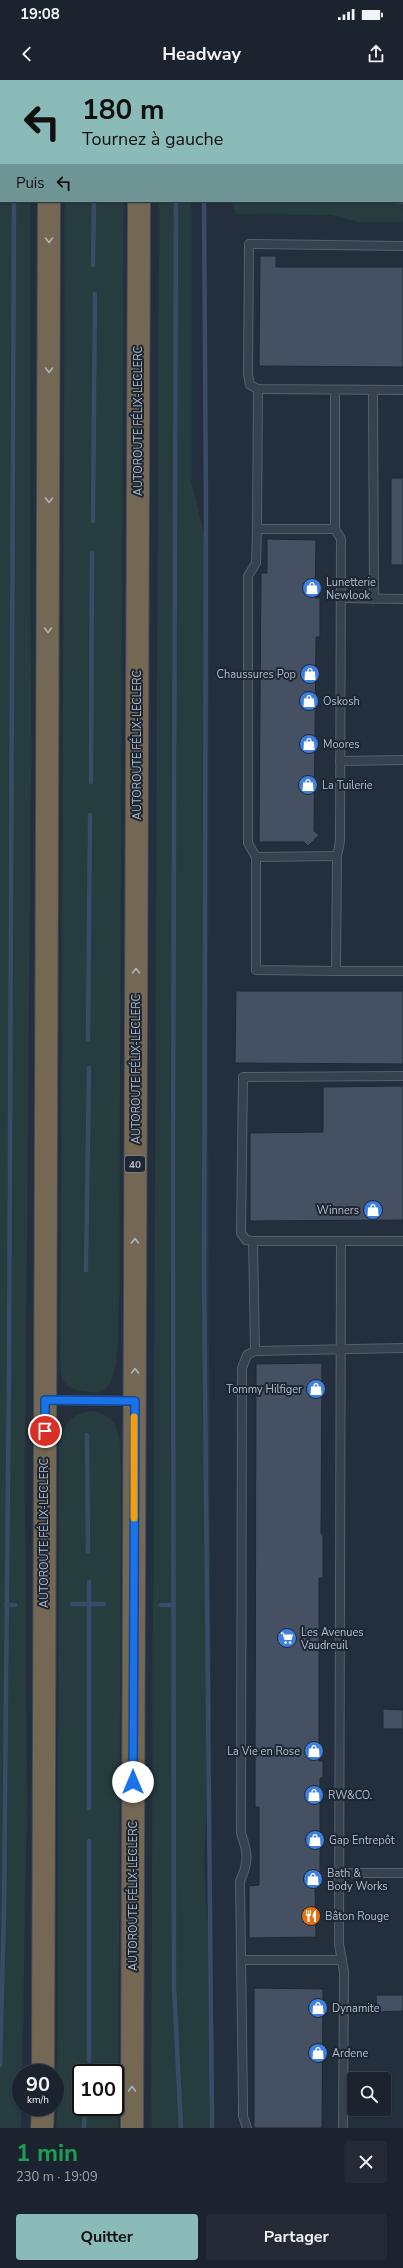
<!DOCTYPE html>
<html lang="fr">
<head>
<meta charset="utf-8">
<style>
	:root { --surface:#1b232e; --page:#242b36; --text:#f1f3f6; --muted:#a0a4aa; --line:#39404a; --accent:#8bbbb9 }
	body { margin:0; font-family:"Nunito Sans",sans-serif; background:var(--page); color:var(--text); height:100vh; display:flex; flex-direction:column; font-size:15px; white-space:nowrap }
	* { box-sizing:border-box; margin:0 }
	p { font-size:13px; color:var(--muted) }
	.icon { flex:none; width:22px; height:22px; fill:none; stroke:currentColor; stroke-width:2; stroke-linecap:round; stroke-linejoin:round }
	.map { position:relative; height:2048px; overflow:hidden }
	.drawer { display:flex; flex-direction:column; background:var(--surface); flex:1 }
	.drawer>* { flex:none }
	.top-card { position:absolute; left:0px; top:0px; width:403px; height:122px; box-shadow:0 1px 3px #0004,0 0 0 1px var(--line); background:#8bbbb9; color:#111; overflow:hidden }
	.fabs { position:absolute; left:347px; top:1992px; display:grid; gap:8px }
	.fabs a { display:grid; place-items:center; width:44px; height:44px; border-radius:4px; background:var(--surface); box-shadow:0 1px 3px #0004,0 0 0 1px var(--line); font-size:20px }
	.speed { position:absolute; left:12px; top:1984px; display:flex; gap:8px; font-size:20px; font-weight:700; text-align:center }
	.speed>* { display:grid; place-content:center; width:52px; height:52px; border-radius:50%; background:var(--surface); box-shadow:0 1px 3px #0004,0 0 0 1px var(--line); line-height:1 }
	.speed small { font-size:10px; font-weight:400 }
	.speed .limit { border:2px solid #111; border-radius:6px; background:#fff; color:#111 }
	.pin { position:absolute; display:grid; place-items:center; width:34px; height:34px; color:#fff; margin:-17px; border:2px solid #fff; border-radius:50%; box-shadow:0 1px 4px #0007 }
	.me { position:absolute; width:44px; margin:-22px; rotate:0deg; stroke-linejoin:round; filter:drop-shadow(0 0 3px #0008) }
	.turn { display:flex; align-items:center; gap:14px; height:84px; padding:0 16px; font-size:18px }
	.turn .icon { width:52px; height:52px; stroke-width:2.5 }
	.turn b { display:block; font-size:28px; line-height:34px }
	.then { display:flex; align-items:center; height:38px; padding:0 16px; background:#0003; gap:8px; font-size:15px }
	.round { display:grid; place-items:center; flex:none; width:42px; height:42px; border-radius:4px; background:var(--page) }
	.summary { display:flex; align-items:center; justify-content:space-between; height:68px; padding:0 16px }
	h1 { font-size:24px; font-weight:700; line-height:30px; color:#1e9e55 }
	.action { display:flex; gap:8px; margin-top:auto; padding:8px 16px }
	.action a { flex:1; height:46px; border-radius:4px; background:var(--accent); color:#111; font-size:16px; font-weight:700; line-height:46px; text-align:center }
	.action a+a { background:var(--page); color:var(--text) }
	.status { display:flex; justify-content:space-between; align-items:center; height:28px; padding:0 20px; background:var(--surface); direction:ltr }
	.status svg { height:11px; fill:currentColor }
	header { display:flex; justify-content:space-between; align-items:center; height:52px; padding:0 16px; background:var(--surface); font-size:18px; font-weight:700 }
	.map>svg:first-child { display:block }
	.green { fill:#263c3f; fill-rule:evenodd }
	.lines { fill:none; stroke-linecap:round; stroke-linejoin:round }
	.stream { stroke:#394c67; stroke-width:4.5 }
	.building { fill:#455162; stroke:#1f2835 }
	.lane-casing { stroke:#565f6c; stroke-width:10 }
	.highway-casing { stroke:#434c59; stroke-width:24 }
	.lane { stroke:#38414e; stroke-width:8 }
	.highway { stroke:#746855; stroke-width:22 }
	.oneway { stroke:#aeb4bd }
	.route-casing { stroke:#114b97; stroke-width:10 }
	.route { stroke:#1a73e8; stroke-width:7 }
	.slow { stroke:#f59e0b; stroke-width:7 }
	.labels { text-anchor:middle; stroke-width:4; stroke-linejoin:round; paint-order:stroke }
	.shield { fill:#1d2633; stroke:#878f9c; stroke-width:1 }
	.shield-label { font-size:10px; font-weight:bold; fill:#b4bcc9 }
	.street-label { font-size:11px; fill:#b4bcc9; stroke:#1d2633 }
	.poi-label { font-size:11px; fill:#b4bcc9; stroke:#1d2633; text-anchor:start }
</style>
</head>
<body>
<div class="status"><b>19:08</b><svg viewBox="0 0 49 12"><path d="M0 12V9h3v3zM5 12V6h3v6zM10 12V3h3v9zM15 12V0h3v12zM26 1h20v11H26zM47 4h2v5h-2z"/></svg></div>
<header><svg class="icon" aria-label="back" viewBox="0 0 24 24"><path d="M15 5l-7 7 7 7"/></svg>Headway<svg class="icon" aria-label="share" viewBox="0 0 24 24"><path d="M12 15V3M7 8l5-5 5 5M5 13v7h14v-7"/></svg></header>
<div class="map">
<svg width="403" height="2048" viewBox="0 0 403 2048">
	<rect width="100%" height="100%" fill="#242f3e"/>
	<g class="green">
		<path d="M0 0H31L1 1V121H30L31 686 25 1394 27 1724 21 2048H0Z"/>
		<path d="M402 105 403 142H359L331 135 235 134 231 121H402Z"/>
		<path d="M65 121H124L119 1212C118 1233 122 1298 104 1310 101 1313 93 1313 89 1312 77 1311 70 1309 62 1300L60 1284Z"/>
		<path d="M159 121H191V401L209 474 208 1013 211 1646 204 1778 207 1838 212 1870 215 2048H151Z"/>
		<path d="M89 1331C126 1334 119 1364 121 1393L118 2048H57L59 1363C67 1343 67 1337 89 1331ZM81 1993H115V2027H81Z"/>
	</g>
	<g class="lines">
		<g class="stream">
			<path d="M217 0V1"/>
			<path d="M15 1V0"/>
			<path d="M94 1V0"/>
			<path d="M177 1V0"/>
			<path d="M273 1V0"/>
			<path d="M176 121 173 1080 174 1907 181 2048"/>
			<path d="M204 121 206 426 204 1196 212 2048"/>
			<path d="M397 121 403 122"/>
			<path d="M93 185 94 121"/>
			<path d="M93 441 95 214"/>
			<path d="M91 702 92 473"/>
			<path d="M88 959 90 735"/>
			<path d="M86 1190 89 988"/>
			<path d="M87 1355 88 1471"/>
			<path d="M89 1502V1728"/>
			<path d="M72 1524H104"/>
			<path d="M6 1525H15"/>
			<path d="M161 1525H174"/>
			<path d="M89 1761V1981"/>
			<path d="M0 1985 4 1833 9 1289 14 121"/>
			<path d="M84 2048 85 2027"/>
		</g>
	</g>
	<g class="building">
		<path d="M260 176H276V187H403V287L259 286Z"/>
		<rect x="391" y="398" width="12" height="87"/>
		<path d="M267 459 316 460 315 518H320V557H316L314 751 319 755 308 766 304 762H259L261 493H267Z"/>
		<path d="M236 911H403V984L235 983Z"/>
		<path d="M403 1006V1140L250 1141V1053L323 1052V1007Z"/>
		<path d="M322 1283 321 1454H323V1498H319V1681H323V1698H320V1805H315L316 1857 249 1858V1806L259 1805V1727H255L256 1284Z"/>
		<path d="M383 1629 403 1630V1649H383Z"/>
		<path d="M254 1908 323 1909 322 2048H254Z"/>
		<path d="M376 1915H403V1931L377 1932Z"/>
	</g>
	<g class="lines">
		<g class="lane-casing">
			<g id="lane">
				<path d="M339 1V0"/>
				<path d="M389 1V0"/>
				<path d="M403 166 249 164 248 294 250 305 258 309 403 310"/>
				<path d="M258 309 257 449H335"/>
				<path d="M335 310V449L341 459 340 761 337 776 336 891H403"/>
				<path d="M373 310 374 519"/>
				<path d="M340 518 403 519"/>
				<path d="M340 681 403 680"/>
				<path d="M256 777 248 763V496L256 483 257 449"/>
				<path d="M336 891 256 890V777L337 776"/>
				<path d="M253 1161 246 1160 241 1153 243 997 403 996"/>
				<path d="M341 1161 339 1864 344 1892 343 2048"/>
				<path d="M403 1161H253L255 1271 403 1268"/>
				<path d="M45 1320 134 1321"/>
				<path d="M339 1793H403"/>
				<path d="M241 1880H342"/>
				<path d="M247 2048 243 2036V2022L240 1801C249 1782 248 1773 241 1753L242 1288 247 1275 255 1271"/>
			</g>
		</g>
		<g class="highway-casing">
			<g id="highway">
				<path d="M50 1V0"/>
				<path d="M140 1V0"/>
				<path d="M43 1993 49 121"/>
				<path d="M42 2048 43 2027"/>
				<path d="M132 2048 139 121"/>
			</g>
		</g>
		<use href="#lane" class="lane"/>
		<use href="#highway" class="highway"/>
	</g>
	<defs><path id="oneway-chevron" d="M-2-3.5L2.5 0L-2 3.5" fill="none" stroke-width="1.6" stroke-linecap="round" stroke-linejoin="round"/></defs>
	<g class="oneway">
		<use href="#oneway-chevron" transform="translate(49 160) rotate(90)"/>
		<use href="#oneway-chevron" transform="translate(49 290) rotate(90)"/>
		<use href="#oneway-chevron" transform="translate(49 420) rotate(90)"/>
		<use href="#oneway-chevron" transform="translate(48 550) rotate(90)"/>
		<use href="#oneway-chevron" transform="translate(136 891) rotate(-90)"/>
		<use href="#oneway-chevron" transform="translate(135 1161) rotate(-90)"/>
		<use href="#oneway-chevron" transform="translate(135 1291) rotate(-90)"/>
		<use href="#oneway-chevron" transform="translate(132 2009) rotate(-90)"/>
	</g>
	<g class="lines">
		<g class="route-casing">
			<path id="route" d="M45 1351V1320L135 1321 133 1702"/>
		</g>
		<use href="#route" class="route"/>
		<path class="slow" d="M134 1438V1337"/>
	</g>
	<defs>
		<g id="shop-disc" transform="scale(1)"><circle r="9.5" fill="#3f7fe0" stroke="#1d2633"/><path d="M-5-2.5h2.3a2.7 3.5 0 0 1 5.4 0H5L5.5 6h-11ZM-1.5-2.5h3a1.5 2.3 0 0 0-3 0Z" fill="#fff"/></g>
		<g id="supermarket-disc" transform="scale(1)"><circle r="9.5" fill="#3f7fe0" stroke="#1d2633"/><path d="M-6-5.5h2.5l.6 2H6L4.5 2H-2.5L-4.4-4H-6ZM-1.5 3.2a1.3 1.3 0 1 0 .1 0ZM3 3.2a1.3 1.3 0 1 0 .1 0Z" fill="#fff"/></g>
		<g id="restaurant-disc" transform="scale(1)"><circle r="9.5" fill="#e8710a" stroke="#1d2633"/><path d="M-5-6h1v4h1v-4h1v4h1v-4h1v5L-1.5 .5V6h-2V.5L-5-1ZM5-6V6H3V1.5H1.5Q1.5-4 5-6Z" fill="#fff"/></g>
	</defs>
	<g fill-rule="evenodd">
		<use href="#shop-disc" x="312" y="508"/>
		<use href="#shop-disc" x="310" y="594"/>
		<use href="#shop-disc" x="309" y="621"/>
		<use href="#shop-disc" x="309" y="664"/>
		<use href="#shop-disc" x="308" y="705"/>
		<use href="#shop-disc" x="373" y="1130"/>
		<use href="#shop-disc" x="316" y="1309"/>
		<use href="#supermarket-disc" x="287" y="1558"/>
		<use href="#shop-disc" x="314" y="1671"/>
		<use href="#shop-disc" x="314" y="1715"/>
		<use href="#shop-disc" x="315" y="1760"/>
		<use href="#shop-disc" x="313" y="1799"/>
		<use href="#restaurant-disc" x="311" y="1836"/>
		<use href="#shop-disc" x="318" y="1928"/>
		<use href="#shop-disc" x="318" y="1973"/>
	</g>
	<g class="labels">
		<rect class="shield" x="125" y="1076" width="20" height="16" rx="3"/>
		<g class="shield-label">
			<text x="135" y="1088">40</text>
		</g>
		<g class="street-label">
			<text transform="translate(138 341) rotate(-90)" y="4">AUTOROUTE FÉLIX-LECLERC</text>
			<text transform="translate(137 665) rotate(-90)" y="4">AUTOROUTE FÉLIX-LECLERC</text>
			<text transform="translate(136 989) rotate(-90)" y="4">AUTOROUTE FÉLIX-LECLERC</text>
			<text transform="translate(44 1453) rotate(-90)" y="4">AUTOROUTE FÉLIX-LECLERC</text>
			<text transform="translate(133 1816) rotate(-90)" y="4">AUTOROUTE FÉLIX-LECLERC</text>
		</g>
		<g class="poi-label">
			<text x="326" y="506">Lunetterie<tspan x="326" dy="13">Newlook</tspan></text>
			<text x="296" y="598" text-anchor="end">Chaussures Pop</text>
			<text x="323" y="625">Oskosh</text>
			<text x="323" y="668">Moores</text>
			<text x="322" y="709">La Tuilerie</text>
			<text x="359" y="1134" text-anchor="end">Winners</text>
			<text x="302" y="1313" text-anchor="end">Tommy Hilfiger</text>
			<text x="301" y="1556">Les Avenues<tspan x="301" dy="13">Vaudreuil</tspan></text>
			<text x="300" y="1675" text-anchor="end">La Vie en Rose</text>
			<text x="328" y="1719">RW&amp;CO.</text>
			<text x="329" y="1764">Gap Entrepôt</text>
			<text x="327" y="1797">Bath &amp;<tspan x="327" dy="13">Body Works</tspan></text>
			<text x="325" y="1840">Bâton Rouge</text>
			<text x="332" y="1932">Dynamite</text>
			<text x="332" y="1977">Ardene</text>
		</g>
	</g>
</svg>
<div class="fabs">
<a><svg class="icon" aria-label="search" viewBox="0 0 24 24"><circle cx="10" cy="10" r="6"/><path d="M15 15l6 6"/></svg></a>
</div>
<div class="speed"><div>90<small>km/h</small></div><div class="limit">100</div></div>
<div class="pin" style="left:45px;top:1351px;background:#d93025"><svg class="icon" aria-label="arrive" viewBox="0 0 24 24"><path d="M6 21V4h12l-3 4 3 4H6"/></svg></div>
<svg class="me" style="left:133px;top:1702px" viewBox="-20 -20 40 40"><circle r="19" fill="#fff"/><path d="M0-13L10 11 0 6-10 11z" fill="#1a73e8"/></svg>
<div class="top-card">
<div class="turn"><svg class="icon" aria-label="left" viewBox="0 0 24 24"><path d="M17 20v-9H6M10 6l-5 5 5 5"/></svg><div><b>180 m</b>Tournez à gauche</div></div>
<div class="then">Puis<svg class="icon" aria-label="left" viewBox="0 0 24 24"><path d="M17 20v-9H6M10 6l-5 5 5 5"/></svg></div>
</div>
</div>
<section class="drawer">
<div class="summary"><div><h1>1 min</h1><p>230 m · 19:09</p></div><a class="round"><svg class="icon" aria-label="close" viewBox="0 0 24 24"><path d="M6 6l12 12M18 6L6 18"/></svg></a></div>
<div class="action"><a>Quitter</a><a>Partager</a></div>
</section>
</body>
</html>
